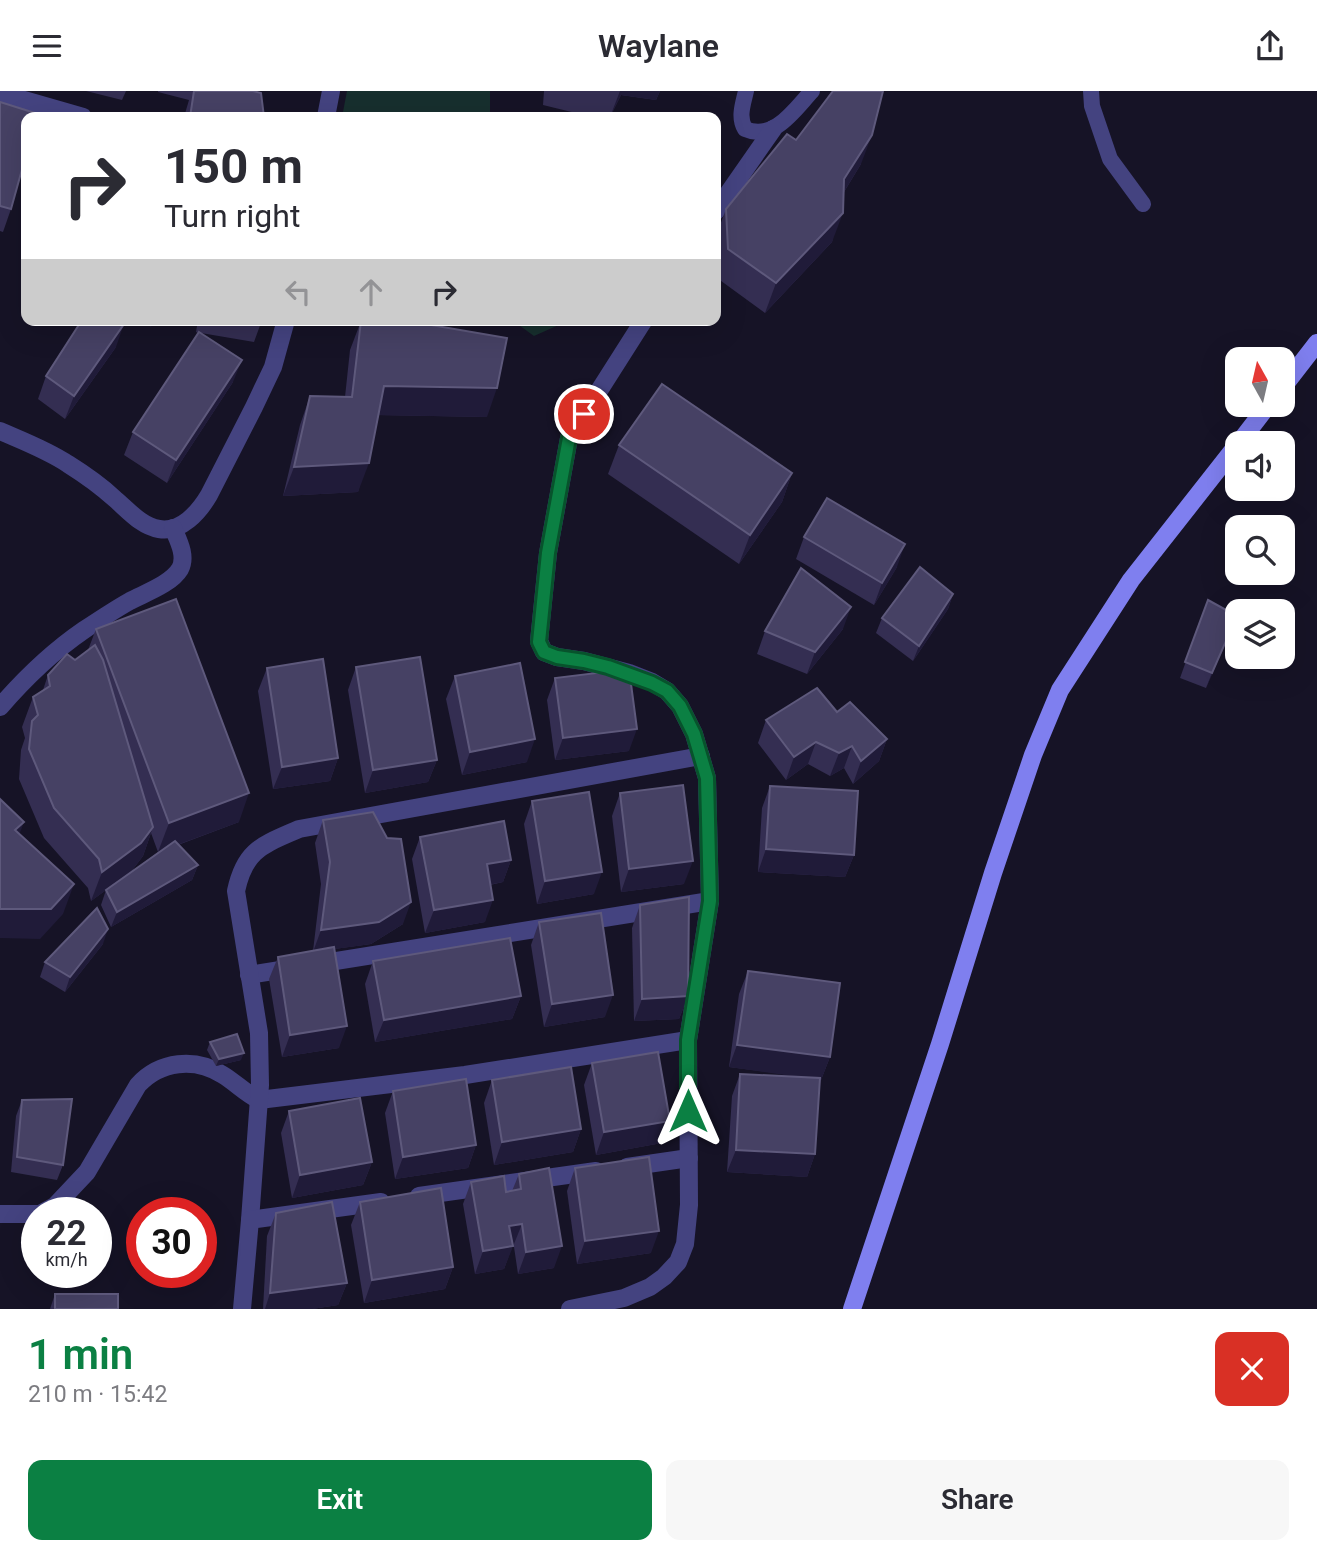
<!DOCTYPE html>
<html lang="en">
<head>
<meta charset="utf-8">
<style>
	:root { --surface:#fff; --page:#f7f7f7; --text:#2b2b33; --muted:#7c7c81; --accent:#0b8043 }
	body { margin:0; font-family:Roboto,sans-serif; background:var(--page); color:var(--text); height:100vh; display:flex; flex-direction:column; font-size:26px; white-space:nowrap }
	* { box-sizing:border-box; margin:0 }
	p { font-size:23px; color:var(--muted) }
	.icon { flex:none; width:38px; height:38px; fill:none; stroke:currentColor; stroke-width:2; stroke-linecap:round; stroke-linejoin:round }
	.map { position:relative; height:1218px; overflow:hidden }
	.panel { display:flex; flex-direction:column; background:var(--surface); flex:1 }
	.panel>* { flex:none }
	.guide { position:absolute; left:21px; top:21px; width:700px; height:214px; border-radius:14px; box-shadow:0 7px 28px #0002; background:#fff; color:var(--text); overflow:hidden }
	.needle { width:46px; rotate:352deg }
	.controls { position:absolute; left:1225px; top:256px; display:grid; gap:14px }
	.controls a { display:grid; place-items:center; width:70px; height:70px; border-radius:14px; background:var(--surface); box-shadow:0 7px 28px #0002; font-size:35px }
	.speed { position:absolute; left:21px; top:1106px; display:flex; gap:14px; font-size:35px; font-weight:700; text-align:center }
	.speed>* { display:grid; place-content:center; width:91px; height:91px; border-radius:50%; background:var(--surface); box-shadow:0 7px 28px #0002; line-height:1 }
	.speed small { font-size:18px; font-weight:400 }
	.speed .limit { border:10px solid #d22; background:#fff; color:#111 }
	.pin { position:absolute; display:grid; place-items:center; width:60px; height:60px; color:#fff; margin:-30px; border:4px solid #fff; border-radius:50%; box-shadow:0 2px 7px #0007 }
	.me { position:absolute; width:77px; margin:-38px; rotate:0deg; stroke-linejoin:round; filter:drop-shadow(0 0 5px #0008) }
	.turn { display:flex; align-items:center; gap:24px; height:147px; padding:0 28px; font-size:32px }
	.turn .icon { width:91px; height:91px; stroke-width:2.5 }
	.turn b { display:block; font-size:49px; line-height:60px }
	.lanes { display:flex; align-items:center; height:66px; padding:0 28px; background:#0003; justify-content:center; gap:35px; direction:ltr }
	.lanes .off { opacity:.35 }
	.round { display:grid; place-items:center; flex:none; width:74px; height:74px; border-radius:14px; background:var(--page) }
	.head { display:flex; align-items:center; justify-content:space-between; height:119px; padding:0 28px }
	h1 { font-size:42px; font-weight:600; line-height:52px; color:var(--accent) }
	.primary-button { display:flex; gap:14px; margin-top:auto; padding:14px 28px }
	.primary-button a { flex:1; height:80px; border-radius:14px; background:var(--accent); color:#fff; font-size:28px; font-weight:600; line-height:80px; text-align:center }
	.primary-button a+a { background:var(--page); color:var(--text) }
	header { display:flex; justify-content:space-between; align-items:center; height:91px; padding:0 28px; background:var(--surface); font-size:32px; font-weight:600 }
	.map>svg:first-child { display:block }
	.green { fill:#172f2e }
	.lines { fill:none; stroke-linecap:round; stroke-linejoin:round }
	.lane { stroke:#444380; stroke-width:16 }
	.street { stroke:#444380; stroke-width:18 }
	.secondary { stroke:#7f7fef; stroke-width:18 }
	.wall { fill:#342e52; fill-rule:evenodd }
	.shaded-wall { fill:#201b39 }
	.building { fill:#464164; stroke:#5e597c; stroke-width:2 }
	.route-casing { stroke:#07532c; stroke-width:18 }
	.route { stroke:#0b8043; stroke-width:12 }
</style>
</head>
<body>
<header><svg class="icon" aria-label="menu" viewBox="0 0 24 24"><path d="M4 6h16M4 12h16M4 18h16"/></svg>Waylane<svg class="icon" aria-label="share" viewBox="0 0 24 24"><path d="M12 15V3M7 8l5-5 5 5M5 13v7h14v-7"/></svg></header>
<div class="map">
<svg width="1317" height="1218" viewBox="0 0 1317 1218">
	<rect width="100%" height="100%" fill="#161326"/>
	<g class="green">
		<path d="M347 0H490V26H342Z"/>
		<path d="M512 229H570L534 245Z"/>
	</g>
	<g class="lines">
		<g class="lane">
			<path d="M746 0C743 13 738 26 745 38 774 51 795 18 812 0"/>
			<path d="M1091 0 1092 15 1110 68 1143 113"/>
		</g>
		<g class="street">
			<path d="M0 2 83 26"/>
			<path d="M326 26 331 0"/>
			<path d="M716 120 773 38"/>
			<path d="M0 340C23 350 47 359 68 373 84 383 101 395 115 408 128 419 141 435 159 438 181 442 199 421 209 404L254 316 273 276 286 229"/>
			<path d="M0 616C25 587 52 561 84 539 99 529 114 519 130 510 145 502 171 493 180 478 187 465 178 449 173 437"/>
			<path d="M249 884 710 810"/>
			<path d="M627 1076 689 1067"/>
			<path d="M419 1105 596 1080"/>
			<path d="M42 1122 55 1115 87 1081 138 994C160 970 195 966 223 984 236 992 245 1002 259 1009L465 984 688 949"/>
			<path d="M0 1123H37"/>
			<path d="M250 1129 260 994 259 942 236 800C245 758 263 754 299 738L701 665"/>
			<path d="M242 1218 250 1129 381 1111"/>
			<path d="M570 1218 624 1207 650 1196 664 1186 678 1171 685 1153 689 1114 688 949 710 810 707 687 694 643 680 615 667 600 652 591 629 582 584 570 557 566 544 561 539 550 548 462 569 347 644 229"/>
		</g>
		<g class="secondary">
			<path d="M1283 296 1317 252"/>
			<path d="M1239 352 1269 313"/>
			<path d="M852 1218 940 953 993 782 1033 664 1060 599 1131 489 1237 354"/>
		</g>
	</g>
	<g class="wall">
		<path d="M86 0H126L122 9Z"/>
		<path d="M158 0H256L264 26H184L189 9 158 1Z"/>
		<path d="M544 0H660L656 9 621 4 610 26H592L543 14Z"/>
		<path d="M0 11 11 118 3 141 0 140Z"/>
		<path d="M796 49 861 73 844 101 832 151 765 222 717 187 716 145 726 118Z"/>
		<path d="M198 229H262L254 251 201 242 233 291 167 392 124 364 133 341 198 242 196 241Z"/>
		<path d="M361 230 487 326 378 324 358 401 283 405 300 334 310 305 345 306 350 259Z"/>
		<path d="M116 256 65 328 38 308 46 285Z"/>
		<path d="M619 354 792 382 782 411 739 473 608 383Z"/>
		<path d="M804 446 897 476 874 514 796 468Z"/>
		<path d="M953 503 948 518 913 570 876 542 882 527Z"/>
		<path d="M1208 509 1237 525 1206 597 1180 587Z"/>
		<path d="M96 538 239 731 178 754 198 774 192 789 111 836 101 814 106 799 91 810 88 797 44 747 19 688 21 659 25 647 22 636 33 606 43 599 48 584 75 569 88 559ZM151 742 158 761 130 782 143 765Z"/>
		<path d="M843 538 807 583 757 563 765 540Z"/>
		<path d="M356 576 437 669 428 691 365 702 348 599Z"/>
		<path d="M267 577 338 667 330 690 273 698 258 600Z"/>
		<path d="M455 585 527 671 462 684 446 608Z"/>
		<path d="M555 587 629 660 555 669 547 609Z"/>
		<path d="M837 621 887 648 879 670 853 693 844 677 830 685 808 673 786 689 758 652 766 629Z"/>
		<path d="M770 695 854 764 845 786 758 781 762 717Z"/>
		<path d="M620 702 684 793 621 801 612 725Z"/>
		<path d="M532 710 594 803 537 813 524 733Z"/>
		<path d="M323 729 403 833 371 853 334 858 339 957 282 966 269 888 278 866 313 860 321 793 315 752Z"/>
		<path d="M420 746 511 769 503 791 490 794 485 831 425 842 412 768Z"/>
		<path d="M640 814 688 905 679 928 634 930 632 837Z"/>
		<path d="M539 831 605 926 544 936 531 854Z"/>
		<path d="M103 853 65 901 40 886 45 871Z"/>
		<path d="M373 870 521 905 512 928 375 951 365 893Z"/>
		<path d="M748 880 830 966 821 989 820 988 815 1063 807 1086 727 1081 732 1005 740 983 805 986 729 976 739 903Z"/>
		<path d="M210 951 241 969 216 975 207 959Z"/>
		<path d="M592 972 670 1030 662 1052 596 1064 584 994Z"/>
		<path d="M492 989 581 1038 573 1061 494 1074 484 1012Z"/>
		<path d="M393 1000 476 1054 468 1077 395 1088 385 1022Z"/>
		<path d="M22 1009 63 1074 57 1089 11 1081 16 1025Z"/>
		<path d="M289 1020 372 1071 363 1094 292 1107 281 1042Z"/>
		<path d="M575 1077 651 1162 577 1173 567 1100Z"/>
		<path d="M519 1083 554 1177 518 1183 514 1156H512L504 1178 475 1183 463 1113 471 1091 506 1101 512 1100Z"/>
		<path d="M360 1111 453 1176 445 1198 364 1212 351 1134Z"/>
		<path d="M276 1122 347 1192 338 1214 312 1218H263L267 1145Z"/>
		<path d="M55 1203 118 1218H50Z"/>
	</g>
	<g class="shaded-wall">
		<path d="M620 0H660L656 9 621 4 610 26Z"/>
		<path d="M872 44 861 73 834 117 844 88Z"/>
		<path d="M843 122 832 151 765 222 776 192Z"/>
		<path d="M152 229H163L150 236Z"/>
		<path d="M124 233 116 256 65 328 74 305Z"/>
		<path d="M242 269 233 291 167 392 176 369Z"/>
		<path d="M384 295 497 297 487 326 373 324Z"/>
		<path d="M369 372 358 401 283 405 294 376Z"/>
		<path d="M792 382 782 411 739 473 750 444Z"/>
		<path d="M905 453 897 476 874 514 882 492Z"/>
		<path d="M953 503 948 518 913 570 919 555Z"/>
		<path d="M851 516 843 538 807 583 815 561Z"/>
		<path d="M1237 525 1231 541 1206 597 1212 582Z"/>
		<path d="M637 638 629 660 555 669 563 647Z"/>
		<path d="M535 648 527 671 462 684 470 661Z"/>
		<path d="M887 648 879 670 853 693 861 670Z"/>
		<path d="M816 651 808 673 786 689 794 666Z"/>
		<path d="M852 655 844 677 830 685 839 662Z"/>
		<path d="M338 667 330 690 273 698 282 676Z"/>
		<path d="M437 669 428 691 365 702 373 679Z"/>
		<path d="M249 702 239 731 158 761 169 732Z"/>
		<path d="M24 731 13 760 15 739Z"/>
		<path d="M153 736 143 765 130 782 91 810 102 781Z"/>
		<path d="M766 758 854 764 845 786 758 781Z"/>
		<path d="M511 769 503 791 478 796 487 773Z"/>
		<path d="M693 770 684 793 621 801 629 778Z"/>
		<path d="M198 774 192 789 111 836 117 821Z"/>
		<path d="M602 781 594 803 537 813 545 790Z"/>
		<path d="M74 793 63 823 40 848 0 847V818Z"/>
		<path d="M493 809 485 831 425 842 434 819Z"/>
		<path d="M411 811 403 833 371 853 313 861 321 839Z"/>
		<path d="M108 838 103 853 65 901 70 886Z"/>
		<path d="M613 904 605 926 544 936 552 913Z"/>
		<path d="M521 905 512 928 375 951 384 929Z"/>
		<path d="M688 905 679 928 634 930 642 908Z"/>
		<path d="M347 935 339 957 282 966 290 944Z"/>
		<path d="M737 954 830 966 821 989 729 976Z"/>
		<path d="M244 962 241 969 216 975 219 968Z"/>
		<path d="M670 1030 662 1052 596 1064 604 1041Z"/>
		<path d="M581 1038 573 1061 494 1074 502 1051Z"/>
		<path d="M476 1054 468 1077 395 1088 403 1066Z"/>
		<path d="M736 1059 815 1063 807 1086 727 1081Z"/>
		<path d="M372 1071 363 1094 292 1107 300 1084Z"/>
		<path d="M522 1133 504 1178 475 1183 483 1160 509 1135Z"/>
		<path d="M659 1140 651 1162 577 1173 585 1150Z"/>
		<path d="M562 1155 554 1177 518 1183 526 1161Z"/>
		<path d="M453 1176 445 1198 364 1212 372 1189Z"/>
		<path d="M347 1192 338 1214 312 1218H265L270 1202Z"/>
	</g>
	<g class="building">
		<path d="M194 0H253L261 2 264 26H190Z"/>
		<path d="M833 0H883L872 44 844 88 843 122 776 192 728 158 726 118 787 43 796 49Z"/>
		<path d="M0 11 38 23 37 26H26V64L11 118 0 115Z"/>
		<path d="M82 229H125L124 233 74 305 46 285Z"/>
		<path d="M361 230 431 234 507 247 497 297 384 295 369 372 294 376 310 305 352 306Z"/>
		<path d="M199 241 242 269 176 369 133 341Z"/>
		<path d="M662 293 792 382 750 444 619 354Z"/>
		<path d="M827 407 905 453 882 492 804 446Z"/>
		<path d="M920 476 953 503 919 555 882 527Z"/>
		<path d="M801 477 851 516 815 561 765 540Z"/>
		<path d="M176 508 249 702 169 732 96 538Z"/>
		<path d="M1208 509 1237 525 1212 582 1185 571Z"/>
		<path d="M95 554 103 569 153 736 141 752 102 781 99 768 54 717 29 658 32 630 38 624 33 606 50 595 48 584 67 563 75 569Z"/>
		<path d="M420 566 437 669 373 679 356 576Z"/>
		<path d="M323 568 338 667 282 676 267 577Z"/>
		<path d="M520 572 535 648 470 661 455 585Z"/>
		<path d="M629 578 637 638 563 647 555 587Z"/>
		<path d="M817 597 837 621 850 611 887 648 861 670 852 655 839 662 816 651 794 666 766 629Z"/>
		<path d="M683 694 693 770 629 778 620 702Z"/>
		<path d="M770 695 858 700 854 764 766 758Z"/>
		<path d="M589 701 602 781 545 790 532 710Z"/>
		<path d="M0 708 24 731 15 739 74 793 51 818H0Z"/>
		<path d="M373 721 387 747 401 748 411 811 379 831 321 839 330 771 323 729Z"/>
		<path d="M504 730 511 769 487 773 493 809 434 819 420 746Z"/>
		<path d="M175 750 198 774 117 821 106 799Z"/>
		<path d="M689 806 688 905 642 908 640 814Z"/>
		<path d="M97 817 108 838 70 886 45 871Z"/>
		<path d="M601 822 613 904 552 913 539 831Z"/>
		<path d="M510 847 521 905 384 929 373 870Z"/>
		<path d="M334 856 347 935 290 944 278 866Z"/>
		<path d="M748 880 840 892 830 966 737 954Z"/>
		<path d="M237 943 244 962 219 968 210 951Z"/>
		<path d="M658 961 670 1030 604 1041 592 972Z"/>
		<path d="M571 976 581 1038 502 1051 492 989Z"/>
		<path d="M740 983 820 987 815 1063 736 1059Z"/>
		<path d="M466 988 476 1054 403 1066 393 1000Z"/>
		<path d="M360 1007 372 1071 300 1084 289 1020Z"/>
		<path d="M72 1008 63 1074 17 1066 22 1009Z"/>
		<path d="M649 1066 659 1140 585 1150 575 1077Z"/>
		<path d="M549 1077 562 1155 526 1161 522 1133 509 1135 513 1155 483 1160 471 1091 504 1085 506 1101 521 1098 519 1083Z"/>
		<path d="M441 1097 453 1176 372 1189 360 1111Z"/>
		<path d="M332 1111 347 1192 270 1202 276 1122Z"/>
		<rect x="55" y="1203" width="63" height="15"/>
	</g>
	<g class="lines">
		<g class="route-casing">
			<path id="route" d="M584 323 569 347 548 462 539 551 544 561 557 566 584 570 608 576 652 592 667 600 680 615 694 643 707 687 710 810 688 949V1020"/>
		</g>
		<use href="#route" class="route"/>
	</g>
</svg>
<div class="controls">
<a><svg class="needle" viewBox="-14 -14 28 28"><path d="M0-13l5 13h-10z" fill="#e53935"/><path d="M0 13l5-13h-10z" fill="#7c7c81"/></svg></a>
<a><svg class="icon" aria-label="sound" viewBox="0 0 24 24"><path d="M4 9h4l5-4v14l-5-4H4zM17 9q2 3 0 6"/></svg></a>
<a><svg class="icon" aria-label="search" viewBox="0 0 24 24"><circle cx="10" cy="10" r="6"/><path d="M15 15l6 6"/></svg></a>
<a><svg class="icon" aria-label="layers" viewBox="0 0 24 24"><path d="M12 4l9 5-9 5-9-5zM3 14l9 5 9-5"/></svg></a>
</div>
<div class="speed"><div>22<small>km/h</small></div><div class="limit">30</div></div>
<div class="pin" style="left:584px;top:323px;background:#d93025"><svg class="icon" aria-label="arrive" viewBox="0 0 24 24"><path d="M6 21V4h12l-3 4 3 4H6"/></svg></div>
<svg class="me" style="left:688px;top:1020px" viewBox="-20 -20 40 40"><path d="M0-17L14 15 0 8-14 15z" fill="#0b8043" stroke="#fff" stroke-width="4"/></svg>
<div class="guide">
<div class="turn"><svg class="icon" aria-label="right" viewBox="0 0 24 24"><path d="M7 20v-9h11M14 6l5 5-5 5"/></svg><div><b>150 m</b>Turn right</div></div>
<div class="lanes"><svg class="icon off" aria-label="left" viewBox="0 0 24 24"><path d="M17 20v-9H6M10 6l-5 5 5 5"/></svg><svg class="icon off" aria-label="ahead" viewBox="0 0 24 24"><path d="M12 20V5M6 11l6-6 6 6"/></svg><svg class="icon" aria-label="right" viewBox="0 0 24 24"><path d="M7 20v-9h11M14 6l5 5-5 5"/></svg></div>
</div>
</div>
<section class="panel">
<div class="head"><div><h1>1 min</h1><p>210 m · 15:42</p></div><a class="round" style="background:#d93025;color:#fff"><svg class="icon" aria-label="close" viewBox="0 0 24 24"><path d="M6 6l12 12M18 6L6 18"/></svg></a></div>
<div class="primary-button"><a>Exit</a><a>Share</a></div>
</section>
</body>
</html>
